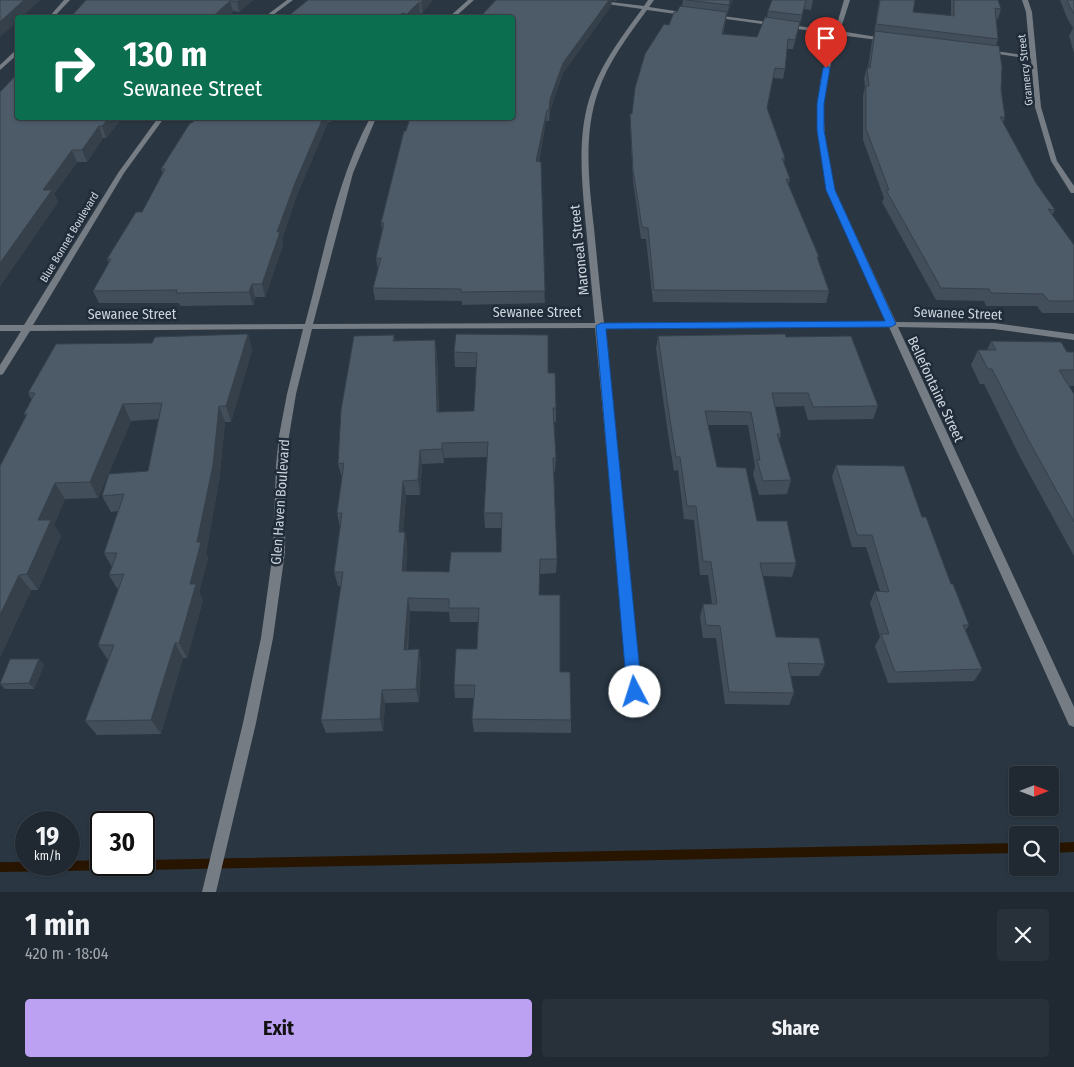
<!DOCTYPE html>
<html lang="en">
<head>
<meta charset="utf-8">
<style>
	:root { --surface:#202932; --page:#28313a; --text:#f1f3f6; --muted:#a2a6ac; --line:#3d454d; --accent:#bca0f2 }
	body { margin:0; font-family:"Fira Sans Condensed",sans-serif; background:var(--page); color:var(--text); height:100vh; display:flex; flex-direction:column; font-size:19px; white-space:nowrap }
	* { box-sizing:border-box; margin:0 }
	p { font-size:16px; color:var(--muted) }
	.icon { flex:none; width:28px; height:28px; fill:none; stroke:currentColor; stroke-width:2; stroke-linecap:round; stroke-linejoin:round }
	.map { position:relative; height:892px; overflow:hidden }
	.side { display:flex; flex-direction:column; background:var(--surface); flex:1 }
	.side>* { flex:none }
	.banner { position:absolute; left:15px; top:15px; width:500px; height:105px; border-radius:5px; box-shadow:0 1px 4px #0004,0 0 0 1px var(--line); background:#0b6e4f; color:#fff; overflow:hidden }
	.needle { width:32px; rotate:90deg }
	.controls { position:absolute; left:1009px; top:766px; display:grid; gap:10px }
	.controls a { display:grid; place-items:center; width:50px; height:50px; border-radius:5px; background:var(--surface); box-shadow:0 1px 4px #0004,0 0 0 1px var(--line); font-size:25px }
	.speed { position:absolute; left:15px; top:811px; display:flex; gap:10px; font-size:25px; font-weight:700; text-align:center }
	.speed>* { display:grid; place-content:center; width:65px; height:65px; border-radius:50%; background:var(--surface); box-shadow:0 1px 4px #0004,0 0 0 1px var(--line); line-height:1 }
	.speed small { font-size:12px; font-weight:400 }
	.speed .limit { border:2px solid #111; border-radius:8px; background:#fff; color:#111 }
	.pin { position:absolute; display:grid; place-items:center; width:42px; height:42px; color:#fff; margin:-51px -21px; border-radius:50% 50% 50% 0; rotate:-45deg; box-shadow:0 0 5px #0007 }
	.pin .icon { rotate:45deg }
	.me { position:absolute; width:55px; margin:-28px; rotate:355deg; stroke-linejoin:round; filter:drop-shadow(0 0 4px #0008) }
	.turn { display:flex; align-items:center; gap:18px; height:105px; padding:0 25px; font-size:22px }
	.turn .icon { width:65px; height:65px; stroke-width:2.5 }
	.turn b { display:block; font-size:35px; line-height:42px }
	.round { display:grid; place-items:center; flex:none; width:52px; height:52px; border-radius:5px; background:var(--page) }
	.summary { display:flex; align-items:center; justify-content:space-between; height:85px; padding:0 25px }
	h1 { font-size:30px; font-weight:700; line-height:38px }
	.button { display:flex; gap:10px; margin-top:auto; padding:10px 25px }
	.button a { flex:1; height:58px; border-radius:5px; background:var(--accent); color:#111; font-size:20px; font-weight:700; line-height:58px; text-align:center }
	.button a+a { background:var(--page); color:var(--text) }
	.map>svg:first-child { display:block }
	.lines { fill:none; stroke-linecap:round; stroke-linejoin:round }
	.stream { fill:#281500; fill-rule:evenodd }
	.minor { fill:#767c83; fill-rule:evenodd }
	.wall { fill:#424e5a; fill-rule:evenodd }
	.shaded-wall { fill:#36404a }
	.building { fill:#4d5b69; stroke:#36404a; fill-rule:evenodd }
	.route { fill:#1a73e8; stroke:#114b97 }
	.labels { text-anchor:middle; stroke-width:5; stroke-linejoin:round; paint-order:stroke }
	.far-street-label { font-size:11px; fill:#cdd5dd; stroke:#202c39 }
	.street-label { font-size:14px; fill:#cdd5dd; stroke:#202c39 }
</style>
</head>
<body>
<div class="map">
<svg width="1074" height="892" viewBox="0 0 1074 892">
	<rect width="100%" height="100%" fill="#2a3743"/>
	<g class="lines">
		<g class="stream">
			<path d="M1074 842V852L1050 853V843Z"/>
			<path d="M1018 843V853L144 870 140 869 139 865H144V860Z"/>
			<path d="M101 860V865H125L124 869 120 870 0 872V862H26V865H69V861Z"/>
		</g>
		<g class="minor">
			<path d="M64 0H70L53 18H48Z"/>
			<path d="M287 0H293L269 18H263Z"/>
			<path d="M468 0H474L454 18H448Z"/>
			<path d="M579 0H594L644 6 648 0H654L649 7 694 14 691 16 647 10C628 36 608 62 598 92 583 135 589 183 594 228 597 259 600 291 604 323L887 322 827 190 818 137 817 105 821 78 834 34 712 17 715 15 835 31 844 0H850L840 31 889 39 886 41 839 35 827 78 823 105 825 137 835 190 896 322 994 323 1074 334V340L994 329 898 327 1074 707V727L1069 725 889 327 604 328 641 692 639 696 635 698 631 696 629 692 595 328 312 329 296 394 289 436 286 465 285 552 273 638 256 723 216 892H202L243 723 261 638 273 552 276 465 279 436 287 394 303 329 30 331 3 374 0 375V365L21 331H0V325H24L118 173 158 118H164L124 173 33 325 305 324C324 255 336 181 370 118H376L353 173 313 324 595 323C592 291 589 259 586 227 582 183 576 133 592 91 603 61 623 35 642 9Z"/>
			<path d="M1022 0H1028L1032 12 1041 107 1057 161 1074 186V193H1071L1051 161 1035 107 1031 59 985 52 988 50 1030 56 1026 12Z"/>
			<path d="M18 48V54L0 70V65Z"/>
		</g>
	</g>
	<g class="wall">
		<path d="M86 0H253L239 12 233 11 226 18H70Z"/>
		<path d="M433 0 422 13H420L414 18H286Z"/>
		<path d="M496 0H617L616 1 612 0 611 6 563 73 550 110 549 121H546L539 161 545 303 462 305V301L375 300 373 288 378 270 376 258 382 230 381 223 406 131 481 16Z"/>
		<path d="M683 0H733L730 6 727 15 723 34 757 37 767 17 768 11 772 0H813L811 10 804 9 793 49H787L785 69 783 79 773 78 767 108 785 158 784 162 790 179 788 185 819 257 818 259 829 291 826 303 653 302 646 239H641L633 181 630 124V114H632L669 25 677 12 682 7Z"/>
		<path d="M879 0H915L913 12 951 15V0H998L1001 9 998 19 996 18 998 39 996 46 1005 117 1003 123 1036 183 1055 210 1052 215 1074 245V313H1042L1037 306H986L984 301 936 300 882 202 884 198 863 140V96L865 87 864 78 867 68H868L872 41 874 34Z"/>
		<path d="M1060 0H1074V53L1069 36 1073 28 1067 18Z"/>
		<path d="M0 92 122 118 106 138H103L87 162H77L54 194 58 202 0 286Z"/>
		<path d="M196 118H333L331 122H328L297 195 282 239 283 245 265 297H255L253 305 180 306 179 303H99L93 291 109 263 107 259 142 212 163 174 161 169Z"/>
		<path d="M248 334 252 350 231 422H225L219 481 206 553 208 558 199 592 203 600 187 658H183L161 734 97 735 85 721 108 660 98 645 118 590 109 575 112 567 104 553 118 511 111 512 102 496 148 471 159 419 131 421 98 498 65 499 54 525 61 536 38 590H31L0 657 26 417 24 414 32 400 28 393 152 343Z"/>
		<path d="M456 334 548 373 556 408V422H554L556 458 555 472H554L557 559 556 573 540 574 539 595 571 720V733L474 732 472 719 474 698H455L454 685 477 649 478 622H450L449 612 410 611 408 650 419 649 421 663 419 702 385 703 383 731 326 733 321 720 341 586H338L334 572 340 527 337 513 342 478 338 464 394 335 395 341 435 340 437 355 439 412 474 411 476 367H455L454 352ZM487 457 484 513 485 528H502L501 552 449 572 406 571 407 546 405 532H403L406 495H420L422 464 444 463V458Z"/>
		<path d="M658 336 786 337 878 406 873 419 808 420 804 406 775 407 781 434 779 441 791 480 787 494 759 495 753 474 755 467 748 425H708L717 467 757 521 796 563 792 577 763 576 776 637 825 664 819 676H791L794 693 789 705 725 704 716 638H703L700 617 703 604H712L708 575H700L694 520 684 519 678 470 674 471 668 434 656 349Z"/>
		<path d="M991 341 1067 352H1074V386H1069L1074 394V556L1020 457 984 384H980L971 365 978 350H987Z"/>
		<path d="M836 465 922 517 969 625 965 631 982 669 974 681 888 683 875 646 880 637 870 603 875 591H880L866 547H852L832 477Z"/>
		<path d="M39 659 44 665 34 689H5L0 684V683Z"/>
	</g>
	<g class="shaded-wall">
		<path d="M24 0H40L21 18H18V21L0 37V22Z"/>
		<path d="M239 0H253L239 12 237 2Z"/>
		<path d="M423 0H433L422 13 421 3Z"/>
		<path d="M609 0H612L611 6 563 73 550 110 549 121 550 99 563 63Z"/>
		<path d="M730 0H733L730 6 727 15Z"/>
		<path d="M230 1 233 11 226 18H211Z"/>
		<path d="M419 2 420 13 414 18H407V14Z"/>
		<path d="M547 110 546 121 536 173V161Z"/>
		<path d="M109 118H122L106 138 102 126Z"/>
		<path d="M323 118H327L328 122 297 195 282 239 283 245 265 297 262 284 277 232 295 183Z"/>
		<path d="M99 126 103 138 87 162 82 150Z"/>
		<path d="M72 150 77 162 54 194 58 202 0 286V263L43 190Z"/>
		<path d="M252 284 255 297 253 305 249 292Z"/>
		<path d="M248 334 252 350 231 422 226 406Z"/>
		<path d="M435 340 437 355 439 427 437 412Z"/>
		<path d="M123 404 131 421 98 498 90 482Z"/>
		<path d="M219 406 225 422 219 481 206 553 208 558 199 592 203 600 187 658 179 643 197 542Z"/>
		<path d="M442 443 444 458V463L442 449Z"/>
		<path d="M420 450 422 464 420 495 418 480Z"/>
		<path d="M403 481 406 495 402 547 399 532Z"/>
		<path d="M55 483 65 499 54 525 61 536 38 590 27 574 38 520Z"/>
		<path d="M405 532 407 546 405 585 402 571Z"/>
		<path d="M19 575 31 590 0 657V615Z"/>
		<path d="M408 598 410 611 406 663 404 650Z"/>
		<path d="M175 643 183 658 161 734 151 720Z"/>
		<path d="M419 649 421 663 419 702 416 689Z"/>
		<path d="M39 659 44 665 34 689 29 683Z"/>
		<path d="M382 690 385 703 383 731 380 719Z"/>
	</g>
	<g class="building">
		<path d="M0 0H24L0 22Z"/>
		<path d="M86 0H239L237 2 230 1 211 18H70Z"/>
		<path d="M308 0H423L421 3 419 2 407 14 402 13 398 18H286Z"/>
		<path d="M496 0H609L563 63 550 99 549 110H547L536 161 541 162 545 291 461 292V289L373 288 381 258H376L384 223H381L404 131H406L410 118H512V18H478L479 16H481Z"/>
		<path d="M686 0H730L729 5Z"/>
		<path d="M772 0H806L802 15 768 11Z"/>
		<path d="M880 0H915L913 12 954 16V0H998L1001 9 995 8 998 39 876 24Z"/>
		<path d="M1067 0H1074V14L1071 9Z"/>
		<path d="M680 6 727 12 722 34 757 37 765 17 800 22 795 40 788 39 785 69 775 68 767 108 785 158H782L790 179H786L819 257H817L829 291 654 290 648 228 642 227 633 170 630 114H632L635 88 645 54 664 24 669 25 674 12H677Z"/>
		<path d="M875 31 999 46 1002 67 1001 90 1005 117H1000L1036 183 1055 210 1048 209 1074 245V301H1049L1043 294 991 293 989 289 941 288 886 190H889L866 129V86H869L867 68H870Z"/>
		<path d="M18 73V118H109L102 126H99L82 150H72L43 190H52L0 263V92Z"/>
		<path d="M196 118H323L295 183 277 232H280L262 284H252L249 292 176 293 177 290 93 291 111 259H107L136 212H142L165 169H161L190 123H192Z"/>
		<path d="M248 334 226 406H219L213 465 197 542H201L190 584H196L179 643H175L151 720 85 721 114 645H98L124 574 109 575 117 553H104L124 494 102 496 109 474 148 471 162 403 123 404 90 482 55 483 38 520H51L27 574 19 575 0 615V466L27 414H24L35 393H28L56 344 152 343 155 337Z"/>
		<path d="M456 334 548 335V373H555L556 408H553L556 458H553L557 559H540L539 595H560V672H570L571 720 472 719 475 685H454L456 649H477L479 608H449V599L408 598 404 650 419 649 416 689 382 690 380 719 321 720 343 572H334L342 513H337L344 463 338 464 341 410 354 336 394 335 393 341 435 340 437 412 474 411 477 353 454 352ZM488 442 484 513H502L501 552H451L449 572 402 571 405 532H399L403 481 418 480 420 450 442 449V443Z"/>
		<path d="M785 334 786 337 851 336 878 406 813 407 808 393H772L781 434H777L791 480 763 481 757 460H760L751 412 705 411 717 467 746 468 757 521H787L796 563H760L776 637 819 638 825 664 788 663 794 693 729 692 720 626 706 625 703 604H717L711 562 703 561 696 506H687L680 457H676L670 420 658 336Z"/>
		<path d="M991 341 1061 342 1067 352H1074V370H1059L1074 394V522L1029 441 992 369H988L978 350H996Z"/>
		<path d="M836 465 904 466 922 517H926L951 584H953L969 625H963L982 669 895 672 881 634H889L875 591 889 592 872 535H857Z"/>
		<path d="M10 659H39L29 683 0 684Z"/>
	</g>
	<path class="route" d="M826 66 830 68 824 104V130L835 190 896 324 891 327 606 329 642 692 640 697 635 699 630 697 627 692 596 326 601 323 885 321 826 190 817 130V104L823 68Z"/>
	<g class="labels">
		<g class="far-street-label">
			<text transform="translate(1025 70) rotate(-96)" y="4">Gramercy Street</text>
			<text transform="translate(69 237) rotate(-59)" y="4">Blue Bonnet Boulevard</text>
		</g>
		<g class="street-label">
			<text transform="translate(579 250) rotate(-96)" y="5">Maroneal Street</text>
			<text x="537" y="317">Sewanee Street</text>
			<text transform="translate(958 313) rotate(2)" y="5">Sewanee Street</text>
			<text x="132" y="319">Sewanee Street</text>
			<text transform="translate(936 389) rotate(65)" y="5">Bellefontaine Street</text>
			<text transform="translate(280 502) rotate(-86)" y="5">Glen Haven Boulevard</text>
		</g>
	</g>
</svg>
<div class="controls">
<a><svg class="needle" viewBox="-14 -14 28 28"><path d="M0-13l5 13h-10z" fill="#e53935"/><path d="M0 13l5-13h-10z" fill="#a2a6ac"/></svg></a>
<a><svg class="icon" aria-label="search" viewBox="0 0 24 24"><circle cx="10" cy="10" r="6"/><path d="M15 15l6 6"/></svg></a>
</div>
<div class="speed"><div>19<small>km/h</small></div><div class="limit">30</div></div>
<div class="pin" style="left:826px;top:68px;background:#d93025"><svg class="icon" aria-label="arrive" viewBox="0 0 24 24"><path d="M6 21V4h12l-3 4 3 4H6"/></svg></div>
<svg class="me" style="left:635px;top:692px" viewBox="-20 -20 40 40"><circle r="19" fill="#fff"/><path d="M0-13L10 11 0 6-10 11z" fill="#1a73e8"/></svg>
<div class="banner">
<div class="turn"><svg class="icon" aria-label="right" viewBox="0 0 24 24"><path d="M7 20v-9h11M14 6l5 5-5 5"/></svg><div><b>130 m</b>Sewanee Street</div></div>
</div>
</div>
<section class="side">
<div class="summary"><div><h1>1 min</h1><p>420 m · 18:04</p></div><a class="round"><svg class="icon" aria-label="close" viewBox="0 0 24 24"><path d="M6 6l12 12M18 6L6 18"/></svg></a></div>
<div class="button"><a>Exit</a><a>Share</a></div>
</section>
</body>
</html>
